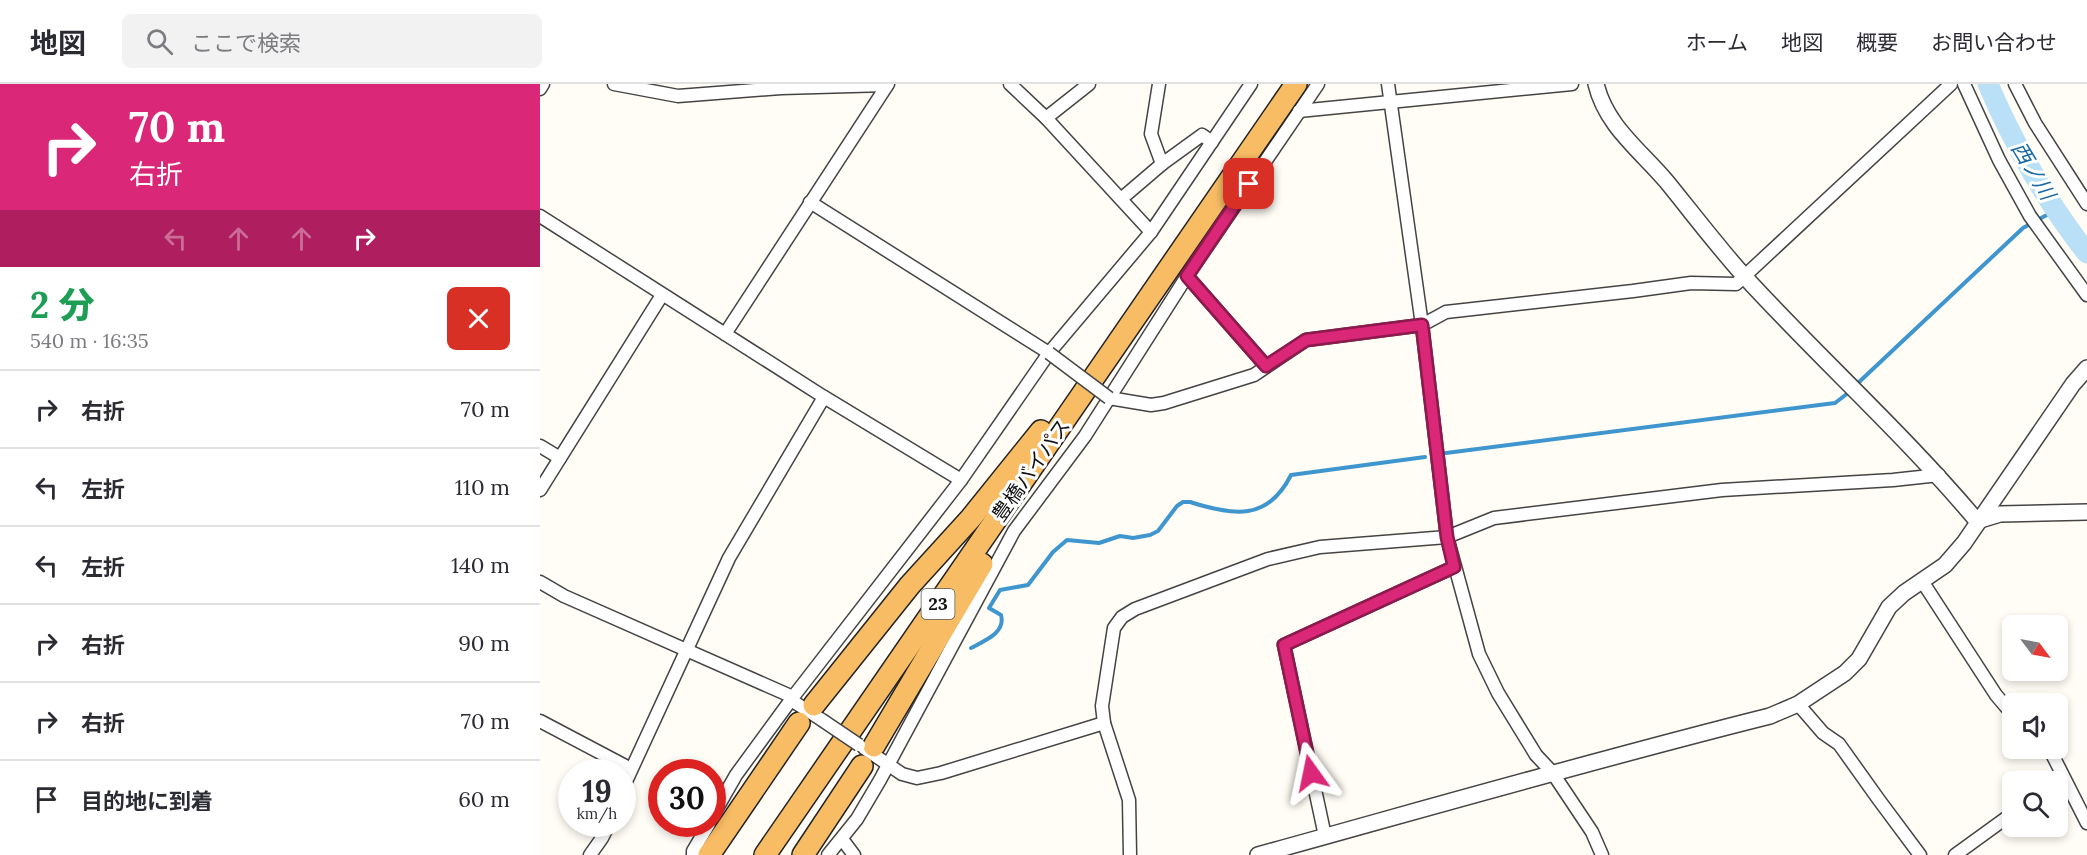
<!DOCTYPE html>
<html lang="ja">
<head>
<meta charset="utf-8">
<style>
	:root { --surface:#fff; --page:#f2f2f3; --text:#2b2b33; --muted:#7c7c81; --line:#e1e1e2 }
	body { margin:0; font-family:Lora,"Noto Sans JP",serif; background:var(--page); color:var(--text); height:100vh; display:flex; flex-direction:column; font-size:22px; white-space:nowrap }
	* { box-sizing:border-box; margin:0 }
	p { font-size:20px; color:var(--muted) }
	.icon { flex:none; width:33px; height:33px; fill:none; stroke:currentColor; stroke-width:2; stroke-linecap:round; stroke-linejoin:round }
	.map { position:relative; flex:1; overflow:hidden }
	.panel { display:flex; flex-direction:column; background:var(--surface); width:540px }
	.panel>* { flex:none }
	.guide { background:#db2777; color:#fff; overflow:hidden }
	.needle { width:39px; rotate:122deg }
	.controls { position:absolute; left:1462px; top:531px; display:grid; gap:12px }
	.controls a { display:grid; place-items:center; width:66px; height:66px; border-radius:9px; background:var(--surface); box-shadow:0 3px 9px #0003; font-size:30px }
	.speed { position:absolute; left:18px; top:675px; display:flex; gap:12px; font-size:30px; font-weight:700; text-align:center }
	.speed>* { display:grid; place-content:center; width:78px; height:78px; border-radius:50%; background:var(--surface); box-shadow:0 3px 9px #0003; line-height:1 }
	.speed small { font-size:15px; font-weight:400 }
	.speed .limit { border:9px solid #d22; background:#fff; color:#111 }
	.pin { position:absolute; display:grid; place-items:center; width:51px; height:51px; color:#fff; margin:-26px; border-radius:12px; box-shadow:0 3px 9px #0006 }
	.me { position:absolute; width:66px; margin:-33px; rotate:348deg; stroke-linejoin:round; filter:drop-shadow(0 0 4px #0008) }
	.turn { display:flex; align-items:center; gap:21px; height:126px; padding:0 30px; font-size:27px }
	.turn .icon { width:78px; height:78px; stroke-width:2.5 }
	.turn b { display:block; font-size:42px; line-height:51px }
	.lanes { display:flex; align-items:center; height:57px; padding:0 30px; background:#0003; justify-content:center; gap:30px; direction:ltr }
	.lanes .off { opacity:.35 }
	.round { display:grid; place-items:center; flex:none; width:63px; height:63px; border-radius:9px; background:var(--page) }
	.head { display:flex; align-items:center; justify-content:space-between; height:102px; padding:0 30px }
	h1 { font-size:36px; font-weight:800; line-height:45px; color:#1e9e55 }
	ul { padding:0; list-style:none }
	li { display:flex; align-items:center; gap:18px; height:78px; padding:0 30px; border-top:2px solid var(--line) }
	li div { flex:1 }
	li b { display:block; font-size:22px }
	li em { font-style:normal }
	header { display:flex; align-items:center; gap:36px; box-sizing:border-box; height:84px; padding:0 30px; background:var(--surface); border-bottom:2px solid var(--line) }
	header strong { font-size:28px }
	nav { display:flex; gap:33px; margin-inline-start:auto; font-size:21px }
	.search { width:420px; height:54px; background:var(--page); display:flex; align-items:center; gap:15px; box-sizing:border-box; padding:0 21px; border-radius:9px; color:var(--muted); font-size:22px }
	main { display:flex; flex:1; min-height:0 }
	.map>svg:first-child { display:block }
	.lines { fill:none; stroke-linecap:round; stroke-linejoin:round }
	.stream { stroke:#3f96cf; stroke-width:4 }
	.river { stroke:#b9e0f7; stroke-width:21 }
	.minor-casing { stroke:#444; stroke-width:15 }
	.tertiary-casing { stroke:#444; stroke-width:18 }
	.trunk-casing { stroke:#222; stroke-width:24 }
	.minor { stroke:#fff; stroke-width:12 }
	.tertiary { stroke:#fff; stroke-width:15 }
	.trunk { stroke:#f7bc64; stroke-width:21 }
	.minor-bridge-casing { stroke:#444; stroke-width:15; stroke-linecap:butt }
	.minor-bridge { stroke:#fff; stroke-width:12 }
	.route-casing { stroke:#8e194d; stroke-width:15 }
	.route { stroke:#db2777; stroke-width:10 }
	.labels { text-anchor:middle; stroke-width:6; stroke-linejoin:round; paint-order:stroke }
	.shield { fill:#fff; stroke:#585858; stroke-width:1.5 }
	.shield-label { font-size:18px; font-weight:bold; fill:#111 }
	.street-label { font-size:20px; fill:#111; stroke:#fff }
	.water-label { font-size:21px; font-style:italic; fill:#1768a6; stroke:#fff }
</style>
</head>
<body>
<header>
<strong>地図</strong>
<div class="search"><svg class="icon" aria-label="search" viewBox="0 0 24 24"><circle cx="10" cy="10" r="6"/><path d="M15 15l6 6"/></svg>ここで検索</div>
<nav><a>ホーム</a><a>地図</a><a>概要</a><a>お問い合わせ</a></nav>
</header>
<main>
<section class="panel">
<div class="guide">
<div class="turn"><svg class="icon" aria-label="right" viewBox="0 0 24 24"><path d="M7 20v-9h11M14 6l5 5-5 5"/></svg><div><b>70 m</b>右折</div></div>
<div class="lanes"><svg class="icon off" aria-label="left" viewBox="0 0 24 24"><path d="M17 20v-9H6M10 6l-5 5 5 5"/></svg><svg class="icon off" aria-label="ahead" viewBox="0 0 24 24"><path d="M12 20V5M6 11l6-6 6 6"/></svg><svg class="icon off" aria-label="ahead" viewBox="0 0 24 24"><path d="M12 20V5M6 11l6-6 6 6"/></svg><svg class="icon" aria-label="right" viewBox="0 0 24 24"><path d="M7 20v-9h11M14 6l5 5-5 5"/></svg></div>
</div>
<div class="head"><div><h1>2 分</h1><p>540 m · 16:35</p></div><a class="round" style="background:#d93025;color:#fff"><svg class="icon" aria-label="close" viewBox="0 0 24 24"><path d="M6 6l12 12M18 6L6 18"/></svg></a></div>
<ul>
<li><svg class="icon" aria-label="right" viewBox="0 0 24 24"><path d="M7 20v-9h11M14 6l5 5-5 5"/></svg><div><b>右折</b></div><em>70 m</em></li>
<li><svg class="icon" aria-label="left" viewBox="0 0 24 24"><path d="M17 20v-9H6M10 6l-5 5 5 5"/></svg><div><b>左折</b></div><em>110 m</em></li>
<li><svg class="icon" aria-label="left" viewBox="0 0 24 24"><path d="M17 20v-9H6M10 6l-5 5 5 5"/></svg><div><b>左折</b></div><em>140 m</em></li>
<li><svg class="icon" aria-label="right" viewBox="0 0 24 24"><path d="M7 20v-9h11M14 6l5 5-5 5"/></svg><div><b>右折</b></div><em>90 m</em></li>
<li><svg class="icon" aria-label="right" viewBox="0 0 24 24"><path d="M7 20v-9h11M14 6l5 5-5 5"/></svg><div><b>右折</b></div><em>70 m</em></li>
<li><svg class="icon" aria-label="arrive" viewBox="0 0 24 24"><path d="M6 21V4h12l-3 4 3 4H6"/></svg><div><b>目的地に到着</b></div><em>60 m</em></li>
</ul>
</section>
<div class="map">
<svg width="1547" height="771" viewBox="0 0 1547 771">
	<rect width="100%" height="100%" fill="#fffdf5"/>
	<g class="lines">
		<g class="stream">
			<path d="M1318 299 1483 144 1516 126"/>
			<path d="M906 369 1295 319 1308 309"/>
			<path d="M431 564C444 557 466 549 461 531L449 524 460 506 488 501 513 468 527 456 559 459 580 452 593 454 610 451 618 447 637 422 643 418H650C693 432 728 437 751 391L885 373"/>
		</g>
		<path class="river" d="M1448 0C1472 57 1508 120 1547 169"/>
		<g class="minor-casing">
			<g id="minor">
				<path d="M74 0 138 12 241 4 347 1"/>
				<path d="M470 0 506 34 611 148"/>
				<path d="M619 0 611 50 622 80"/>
				<path d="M848 0 882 241 907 453 939 570 958 609 996 671 1012 688 1052 748 1062 771"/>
				<path d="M1424 0 1459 76 1490 132 1547 211"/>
				<path d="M1475 0 1495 39 1547 120"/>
				<path d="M0 5 3 0"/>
				<path d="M759 27 1032 0"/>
				<path d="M506 34 549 0"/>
				<path d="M581 115 622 80 662 51 672 58"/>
				<path d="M270 118 509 269"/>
				<path d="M0 132 284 313 421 396"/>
				<path d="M647 192 726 282"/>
				<path d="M185 250 348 0"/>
				<path d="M569 314 611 321 624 319 714 291 766 256 882 241 906 228 1093 207 1151 199 1196 200 1411 0"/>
				<path d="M0 362 20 374"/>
				<path d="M0 406 122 211"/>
				<path d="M1382 497 1456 611 1473 631"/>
				<path d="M0 498 24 512 253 613"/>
				<path d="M251 616 282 636"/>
				<path d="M1258 620 1283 649 1299 660 1339 716 1380 771"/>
				<path d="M0 637 91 685"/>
				<path d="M324 664 362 690 377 694 401 689 564 639"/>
				<path d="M1509 664 1547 739"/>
				<path d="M82 706 189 474 284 313"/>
				<path d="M172 733 196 691 253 613 421 396 509 269 611 148 711 0"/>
				<path d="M785 752 744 561 914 483"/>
				<path d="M302 755 314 771"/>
				<path d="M50 771 62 754 69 740"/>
				<path d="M153 771V767L169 740"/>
				<path d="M288 771 317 735 340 696 474 447 545 352 647 192 778 0"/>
				<path d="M590 771 589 716 564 639 562 622 574 544 582 533 595 525 728 475 780 463 907 453 954 434 1182 406 1353 396 1399 391"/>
				<path d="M1415 771 1473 729"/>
			</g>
		</g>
		<g class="tertiary-casing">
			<g id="tertiary">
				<path d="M1056 0C1066 42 1100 66 1127 98 1153 130 1178 163 1205 193 1281 276 1365 351 1437 437"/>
				<path d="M1437 437 1460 430 1547 428"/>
				<path d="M718 771C888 724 1058 675 1230 632L1258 620 1305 589 1319 575 1349 523 1364 509 1405 481 1424 459 1533 300 1547 284"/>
			</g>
		</g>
		<g class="trunk-casing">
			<g id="trunk">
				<path d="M274 621 370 501 431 434 501 347"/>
				<path d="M334 662 442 480"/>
				<path d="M169 771 259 639"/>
				<path d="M225 771 756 0"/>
				<path d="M263 771 322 682"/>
			</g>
		</g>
		<use href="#minor" class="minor"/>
		<use href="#tertiary" class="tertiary"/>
		<use href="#trunk" class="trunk"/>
		<g class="minor-bridge-casing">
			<g id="minor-bridge">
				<path d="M509 269 569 314"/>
				<path d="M282 636 319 661"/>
			</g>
		</g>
		<use href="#minor-bridge" class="minor-bridge"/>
	</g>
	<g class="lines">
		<g class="route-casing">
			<path id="route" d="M709 100 647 192 726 282 766 256 882 241 907 453 914 483 744 561 771 689"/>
		</g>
		<use href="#route" class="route"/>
	</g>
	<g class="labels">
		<rect class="shield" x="381.5" y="505" width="33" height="30" rx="4.5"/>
		<g class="shield-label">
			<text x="398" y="526">23</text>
		</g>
		<g class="street-label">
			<text transform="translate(491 386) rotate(-55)" y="7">豊橋バイパス</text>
		</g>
		<g class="water-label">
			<text transform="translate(1493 87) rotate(59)" y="7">西ノ川</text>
		</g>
	</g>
</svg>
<div class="controls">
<a><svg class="needle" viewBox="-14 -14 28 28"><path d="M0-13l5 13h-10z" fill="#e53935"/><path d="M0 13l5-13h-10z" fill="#7c7c81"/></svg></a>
<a><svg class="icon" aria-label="sound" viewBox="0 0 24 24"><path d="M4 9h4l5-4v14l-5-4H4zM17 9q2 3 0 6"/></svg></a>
<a><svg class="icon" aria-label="search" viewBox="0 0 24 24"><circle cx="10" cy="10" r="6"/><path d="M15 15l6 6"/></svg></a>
</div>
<div class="speed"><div>19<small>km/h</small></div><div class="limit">30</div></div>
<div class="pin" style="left:709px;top:100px;background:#d93025"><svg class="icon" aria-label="arrive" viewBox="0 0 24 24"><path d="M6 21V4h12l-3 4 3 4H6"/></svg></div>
<svg class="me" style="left:771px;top:689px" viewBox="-20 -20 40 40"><path d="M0-17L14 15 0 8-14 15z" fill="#db2777" stroke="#fff" stroke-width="4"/></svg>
</div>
</main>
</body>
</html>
